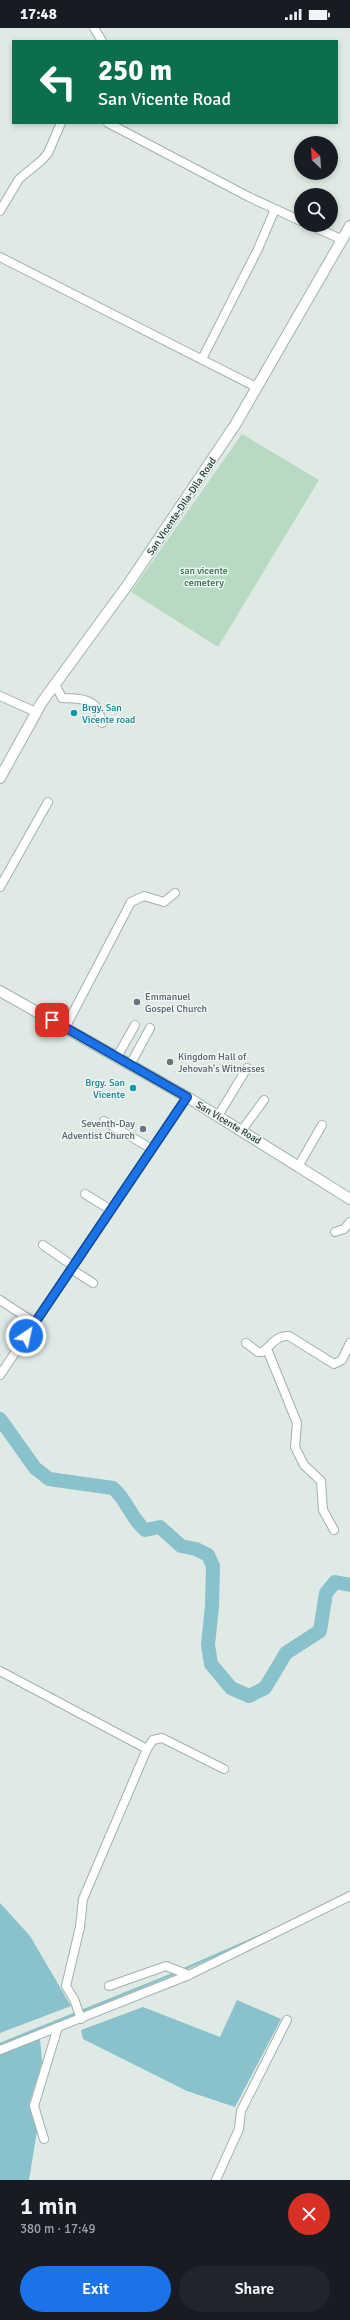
<!DOCTYPE html>
<html lang="en">
<head>
<meta charset="utf-8">
<style>
	:root { --surface:#171b24; --page:#20242c; --text:#f1f3f6; --muted:#9ea1a6; --accent:#1a73e8 }
	body { margin:0; font-family:Signika,sans-serif; background:var(--page); color:var(--text); height:100vh; display:flex; flex-direction:column; font-size:15px; white-space:nowrap }
	* { box-sizing:border-box; margin:0 }
	p { font-size:13px; color:var(--muted) }
	.icon { flex:none; width:22px; height:22px; fill:none; stroke:currentColor; stroke-width:2; stroke-linecap:round; stroke-linejoin:round }
	.map { position:relative; height:2152px; overflow:hidden }
	.side { display:flex; flex-direction:column; background:var(--surface); flex:1 }
	.side>* { flex:none }
	.guide { position:absolute; left:12px; top:12px; width:326px; height:84px; border-radius:0px; box-shadow:0 2px 6px #0003; background:#0b6e4f; color:#fff; overflow:hidden }
	.needle { width:26px; rotate:335deg }
	.fabs { position:absolute; left:294px; top:108px; display:grid; gap:8px }
	.fabs a { display:grid; place-items:center; width:44px; height:44px; border-radius:50%; background:var(--surface); box-shadow:0 2px 6px #0003; font-size:20px }
	.pin { position:absolute; display:grid; place-items:center; width:34px; height:34px; color:#fff; margin:-17px; border-radius:8px; box-shadow:0 2px 6px #0006 }
	.me { position:absolute; width:44px; margin:-22px; rotate:34deg; stroke-linejoin:round; filter:drop-shadow(0 0 3px #0008) }
	.turn { display:flex; align-items:center; gap:14px; height:84px; padding:0 20px; font-size:18px }
	.turn .icon { width:52px; height:52px; stroke-width:2.5 }
	.turn b { display:block; font-size:28px; line-height:34px }
	.round { display:grid; place-items:center; flex:none; width:42px; height:42px; border-radius:21px; background:var(--page) }
	.headline { display:flex; align-items:center; justify-content:space-between; height:68px; padding:0 20px }
	h1 { font-size:24px; font-weight:600; line-height:30px }
	.primary-button { display:flex; gap:8px; margin-top:auto; padding:8px 20px }
	.primary-button a { flex:1; height:46px; border-radius:24px; background:var(--accent); color:#fff; font-size:16px; font-weight:600; line-height:46px; text-align:center }
	.primary-button a+a { background:var(--page); color:var(--text) }
	.status { display:flex; justify-content:space-between; align-items:center; height:28px; padding:0 20px; background:var(--surface); direction:ltr }
	.status svg { height:11px; fill:currentColor }
	.map>svg:first-child { display:block }
	.green { fill:#b9dac2 }
	.water { fill:#89c1cc }
	.lines { fill:none; stroke-linecap:round; stroke-linejoin:round }
	.stream { stroke:#89c1cc; stroke-width:2.5 }
	.river { stroke:#89c1cc; stroke-width:14 }
	.minor-casing { stroke:#a2b1ac; stroke-width:10 }
	.tertiary-casing { stroke:#a2b1ac; stroke-width:12 }
	.minor { stroke:#fff; stroke-width:8 }
	.tertiary { stroke:#fff; stroke-width:10 }
	.route-casing { stroke:#114b97; stroke-width:10 }
	.route { stroke:#1a73e8; stroke-width:7 }
	.culture-dot { fill:#0f9aa8; stroke:#eff6f3; stroke-width:1.5 }
	.worship-dot { fill:#6b7280; stroke:#eff6f3; stroke-width:1.5 }
	.labels { text-anchor:middle; stroke-width:3; stroke-linejoin:round; paint-order:stroke }
	.street-label { font-size:10px; fill:#213933; stroke:#eff6f3 }
	.park-label { font-size:10px; fill:#2e6d47; stroke:#eff6f3 }
	.culture-label { font-size:10px; fill:#0d838f; stroke:#eff6f3; text-anchor:start }
	.worship-label { font-size:10px; fill:#5b616d; stroke:#eff6f3; text-anchor:start }
</style>
</head>
<body>
<div class="status"><b>17:48</b><svg viewBox="0 0 49 12"><path d="M0 12V9h3v3zM5 12V6h3v6zM10 12V3h3v9zM15 12V0h3v12zM26 1h20v11H26zM47 4h2v5h-2z"/></svg></div>
<div class="map">
<svg width="350" height="2152" viewBox="0 0 350 2152">
	<rect width="100%" height="100%" fill="#dfeae5"/>
	<path class="green" d="M242 406 319 452 218 619 131 564Z"/>
	<g class="water">
		<path d="M0 1875 30 1908 71 1978 0 2005Z"/>
		<path d="M237 1972 281 1991 235 2079 187 2063 83 2011 81 2002 143 1979 220 2009Z"/>
		<path d="M40 2010 42 2035 29 2076 37 2103 29 2152H0V2024Z"/>
	</g>
	<g class="lines">
		<g class="stream">
			<path d="M182 1942 271 1903"/>
			<path d="M0 2016 176 1945"/>
		</g>
		<path class="river" d="M0 1391 35 1440 49 1451 113 1460C127 1472 131 1490 145 1502L160 1499 181 1518 196 1521 208 1527 213 1538 212 1578 208 1617 211 1636 231 1660 249 1668 265 1660 286 1625 320 1603 326 1565 335 1554 350 1557"/>
		<g class="minor-casing">
			<g id="minor">
				<path d="M94 0 102 13"/>
				<path d="M108 95 249 169 301 193"/>
				<path d="M0 183 19 151 42 132 48 125 61 95"/>
				<path d="M310 197 343 212"/>
				<path d="M0 229 256 359"/>
				<path d="M202 331 258 221 275 181"/>
				<path d="M55 656 62 670C73 671 92 669 98 682 100 686 100 690 102 695"/>
				<path d="M0 668 36 684"/>
				<path d="M0 859 48 774"/>
				<path d="M65 1000 131 874 144 868 164 874 175 865"/>
				<path d="M117 1029 135 997"/>
				<path d="M130 1037 150 1000"/>
				<path d="M218 1088 247 1040"/>
				<path d="M104 1093 152 1121"/>
				<path d="M242 1102 264 1072"/>
				<path d="M299 1137 322 1097"/>
				<path d="M85 1166 111 1182"/>
				<path d="M335 1204 344 1201 350 1194"/>
				<path d="M43 1217 73 1238"/>
				<path d="M71 1241 93 1255"/>
				<path d="M0 1272 35 1295"/>
				<path d="M246 1315 258 1324H262C272 1318 275 1307 289 1308L334 1336 342 1332 350 1315"/>
				<path d="M267 1321 297 1395 295 1419 304 1437 321 1453 323 1482 334 1502"/>
				<path d="M0 1347 187 1069"/>
				<path d="M0 1643 147 1721 83 1871 80 1899 66 1958 74 1971 81 1991"/>
				<path d="M147 1721 153 1712 162 1710 224 1741"/>
				<path d="M109 1958 166 1938 189 1947"/>
				<path d="M0 2022 189 1947 350 1868"/>
				<path d="M44 2111 34 2078 58 1999"/>
				<path d="M216 2152 239 2101 241 2083 287 1992"/>
			</g>
		</g>
		<g class="tertiary-casing">
			<g id="tertiary">
				<path d="M0 750 42 674 129 555 235 397 350 198"/>
				<path d="M0 963 187 1069 350 1171"/>
			</g>
		</g>
		<use href="#minor" class="minor"/>
		<use href="#tertiary" class="tertiary"/>
	</g>
	<g class="lines">
		<g class="route-casing">
			<path id="route" d="M26 1308 187 1069 52 992"/>
		</g>
		<use href="#route" class="route"/>
	</g>
	<g class="culture-dot">
		<circle cx="74" cy="685" r="4"/>
		<circle cx="133" cy="1060" r="4"/>
	</g>
	<g class="worship-dot">
		<circle cx="137" cy="974" r="4"/>
		<circle cx="170" cy="1034" r="4"/>
		<circle cx="143" cy="1101" r="4"/>
	</g>
	<g class="labels">
		<g class="street-label">
			<text transform="translate(181 478) rotate(-56)" y="4">San Vicente-Dila-Dila Road</text>
			<text transform="translate(229 1094) rotate(31)" y="4">San Vicente Road</text>
		</g>
		<g class="park-label">
			<text x="204" y="546">san vicente<tspan x="204" dy="12">cemetery</tspan></text>
		</g>
		<g class="culture-label">
			<text x="82" y="683">Brgy. San<tspan x="82" dy="12">Vicente road</tspan></text>
			<text x="125" y="1058" text-anchor="end">Brgy. San<tspan x="125" dy="12">Vicente</tspan></text>
		</g>
		<g class="worship-label">
			<text x="145" y="972">Emmanuel<tspan x="145" dy="12">Gospel Church</tspan></text>
			<text x="178" y="1032">Kingdom Hall of<tspan x="178" dy="12">Jehovah's Witnesses</tspan></text>
			<text x="135" y="1099" text-anchor="end">Seventh-Day<tspan x="135" dy="12">Adventist Church</tspan></text>
		</g>
	</g>
</svg>
<div class="fabs">
<a><svg class="needle" viewBox="-14 -14 28 28"><path d="M0-13l5 13h-10z" fill="#e53935"/><path d="M0 13l5-13h-10z" fill="#9ea1a6"/></svg></a>
<a><svg class="icon" aria-label="search" viewBox="0 0 24 24"><circle cx="10" cy="10" r="6"/><path d="M15 15l6 6"/></svg></a>
</div>
<div class="pin" style="left:52px;top:992px;background:#d93025"><svg class="icon" aria-label="arrive" viewBox="0 0 24 24"><path d="M6 21V4h12l-3 4 3 4H6"/></svg></div>
<svg class="me" style="left:26px;top:1308px" viewBox="-20 -20 40 40"><circle r="17" fill="#1a73e8" stroke="#fff" stroke-width="3"/><path d="M0-11L8 9 0 5-8 9z" fill="#fff"/></svg>
<div class="guide">
<div class="turn"><svg class="icon" aria-label="left" viewBox="0 0 24 24"><path d="M17 20v-9H6M10 6l-5 5 5 5"/></svg><div><b>250 m</b>San Vicente Road</div></div>
</div>
</div>
<section class="side">
<div class="headline"><div><h1>1 min</h1><p>380 m · 17:49</p></div><a class="round" style="background:#d93025;color:#fff"><svg class="icon" aria-label="close" viewBox="0 0 24 24"><path d="M6 6l12 12M18 6L6 18"/></svg></a></div>
<div class="primary-button"><a>Exit</a><a>Share</a></div>
</section>
</body>
</html>
